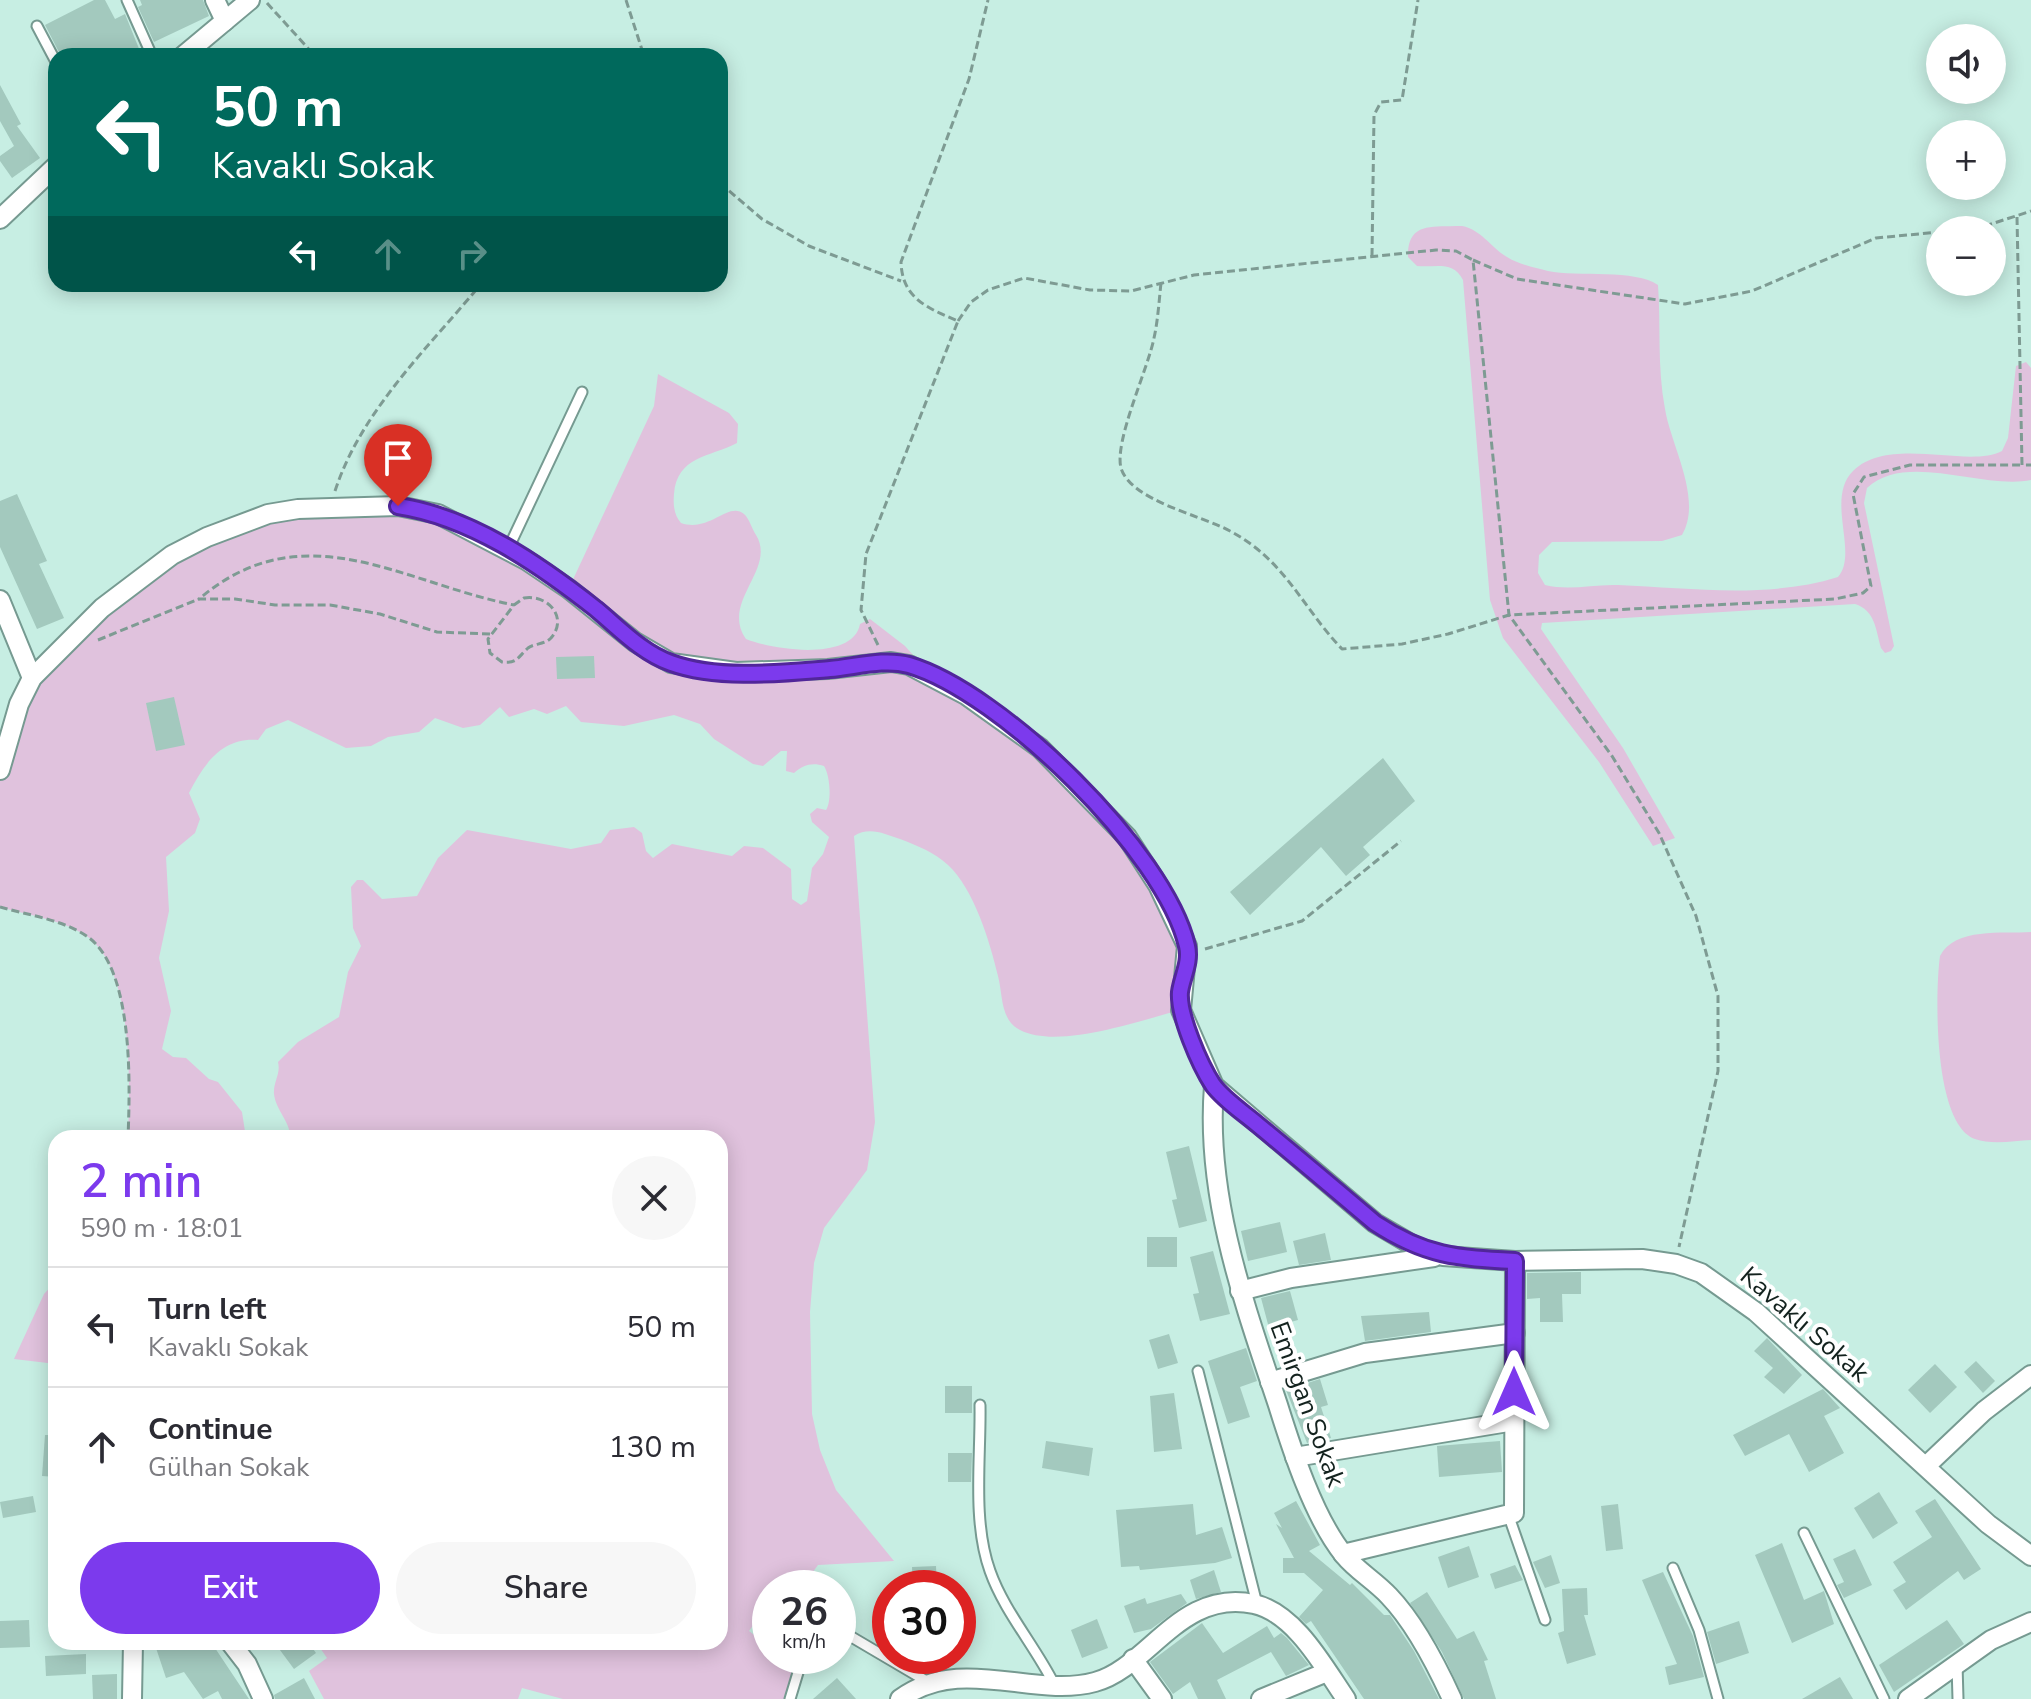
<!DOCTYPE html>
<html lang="en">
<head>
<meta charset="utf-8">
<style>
	:root { --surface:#fff; --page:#f7f7f7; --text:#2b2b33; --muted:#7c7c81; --line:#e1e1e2; --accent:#7c3aed }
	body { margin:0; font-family:"Nunito Sans",sans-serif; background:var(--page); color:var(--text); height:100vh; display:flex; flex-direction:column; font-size:30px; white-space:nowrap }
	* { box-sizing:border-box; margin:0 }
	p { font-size:26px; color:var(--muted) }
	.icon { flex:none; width:44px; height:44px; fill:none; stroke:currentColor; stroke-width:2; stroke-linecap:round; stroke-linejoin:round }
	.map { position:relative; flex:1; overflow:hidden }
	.side { position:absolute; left:48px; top:1130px; width:680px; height:520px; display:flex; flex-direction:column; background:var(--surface); border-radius:24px; box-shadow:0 4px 20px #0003 }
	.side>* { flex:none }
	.top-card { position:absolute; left:48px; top:48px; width:680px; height:244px; border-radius:24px; box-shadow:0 4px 20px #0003; background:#00695c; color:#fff; overflow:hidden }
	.tools { position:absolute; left:1926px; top:24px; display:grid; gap:16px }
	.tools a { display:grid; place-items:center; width:80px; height:80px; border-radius:50%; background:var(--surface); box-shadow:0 4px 20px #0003; font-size:40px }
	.speed { position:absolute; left:752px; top:1570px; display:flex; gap:16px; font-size:40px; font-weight:700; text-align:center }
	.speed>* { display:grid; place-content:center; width:104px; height:104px; border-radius:50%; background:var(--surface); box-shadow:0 4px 20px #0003; line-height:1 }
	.speed small { font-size:20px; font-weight:400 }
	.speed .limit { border:12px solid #d22; background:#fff; color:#111 }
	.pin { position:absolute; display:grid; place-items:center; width:68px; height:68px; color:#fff; margin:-82px -34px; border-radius:50% 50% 50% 0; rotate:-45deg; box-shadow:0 0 8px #0007 }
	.pin .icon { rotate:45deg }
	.me { position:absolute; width:88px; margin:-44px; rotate:0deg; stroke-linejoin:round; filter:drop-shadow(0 0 6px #0008) }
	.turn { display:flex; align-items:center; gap:28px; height:168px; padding:0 32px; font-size:36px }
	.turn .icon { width:104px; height:104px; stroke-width:2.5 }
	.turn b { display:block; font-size:56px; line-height:68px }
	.lanes { display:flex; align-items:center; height:76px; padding:0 32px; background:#0003; justify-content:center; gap:40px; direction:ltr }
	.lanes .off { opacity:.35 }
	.round { display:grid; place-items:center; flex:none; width:84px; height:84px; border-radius:42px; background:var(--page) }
	.headline { display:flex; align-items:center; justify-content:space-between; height:136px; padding:0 32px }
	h1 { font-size:48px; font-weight:600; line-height:60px; color:var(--accent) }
	.button { display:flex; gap:16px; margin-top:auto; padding:16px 32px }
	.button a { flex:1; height:92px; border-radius:48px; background:var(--accent); color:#fff; font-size:32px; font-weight:600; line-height:92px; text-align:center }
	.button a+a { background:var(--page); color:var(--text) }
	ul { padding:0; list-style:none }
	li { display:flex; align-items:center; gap:24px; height:120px; padding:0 32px; border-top:2px solid var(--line) }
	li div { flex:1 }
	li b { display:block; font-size:30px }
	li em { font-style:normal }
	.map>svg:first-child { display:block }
	.green { fill:#e0c2dd }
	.building { fill:#a3c9be }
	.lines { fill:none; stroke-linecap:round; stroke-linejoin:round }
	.service-casing { stroke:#769a91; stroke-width:13 }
	.minor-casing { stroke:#769a91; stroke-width:22 }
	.path { stroke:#7e9b93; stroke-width:3; stroke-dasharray:8 4; stroke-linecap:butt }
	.service { stroke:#fff; stroke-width:9 }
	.minor { stroke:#fff; stroke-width:18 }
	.route-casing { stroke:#51269a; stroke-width:20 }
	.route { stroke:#7c3aed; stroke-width:14 }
	.labels { text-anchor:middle; stroke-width:8; stroke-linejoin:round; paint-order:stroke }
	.street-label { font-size:26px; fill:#13221e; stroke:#fff }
</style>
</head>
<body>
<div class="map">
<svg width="2031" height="1699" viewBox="0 0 2031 1699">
	<rect width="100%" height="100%" fill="#c7eee3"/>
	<g class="green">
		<path d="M1462 226C1482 230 1490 247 1507 257 1518 264 1535 268 1548 271 1577 277 1636 269 1658 285 1661 326 1657 366 1665 409 1671 446 1703 499 1682 535L1662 541 1552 542 1539 555 1538 573 1545 585C1570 591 1593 584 1618 585 1690 588 1768 599 1838 577 1859 553 1825 499 1853 471 1890 435 1968 469 2002 451L2008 438 2016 366 2026 362 2031 368V480C1983 490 1906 451 1867 488L1864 503 1894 646 1891 651 1885 653 1881 648C1876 630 1875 610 1855 604L1542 623 1541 629 1623 748 1675 838 1653 846 1599 762 1503 638 1490 600 1463 280C1453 260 1436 268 1417 266L1408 257C1407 221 1433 227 1462 226Z"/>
		<path d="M658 374 729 413 738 424 737 443C710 457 677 456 674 494 673 505 674 515 681 523 710 533 728 501 744 514 749 518 752 529 756 535 777 569 720 602 746 639 772 650 853 662 860 624L870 619 905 646 931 675 966 695 1101 807 1178 921 1181 1010C1140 1020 1059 1050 1020 1030 1000 1020 1003 995 998 976 990 942 974 889 948 865 934 852 918 846 900 839 885 834 869 826 854 836L875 1122 867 1170 824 1228 814 1263 810 1312 812 1414 820 1450 836 1490 894 1561 818 1565 801 1588H770V1602L749 1631 770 1647V1656H783L799 1668 790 1699H563L522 1688 518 1699H324L309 1671 327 1658 316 1642H720V1138H290C291 1122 276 1111 274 1094 273 1082 281 1074 278 1062L298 1042 339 1017 348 972 361 946 353 928 351 887 357 880H363L382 899 417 896 438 858 467 830 571 849 601 843 610 830 634 827 642 833 646 851 653 858 672 844 732 856 744 846 763 848 791 869 792 899 801 905 807 901 812 868 823 854 829 837 812 822 810 814 817 808 826 810C832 801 830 775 824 766 812 762 803 765 794 773L786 771 787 751H781L763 766 753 764 714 739 700 724 674 715 624 726 581 722 566 706 547 714 534 709 509 717 500 707 480 725 463 728 435 718 419 732 388 737 371 746 346 748 288 720 266 729 258 740C222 737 204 764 189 793L200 819 195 833 166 857 169 911 159 958 171 1011 162 1049 173 1057 186 1058 209 1079 218 1082 242 1112 246 1138H128C130 1086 134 971 88 937 64 920 28 915 0 907V770L19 704 134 582 268 514 417 509 569 588 654 406Z"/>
		<path d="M2031 932V1140C2014 1141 1991 1145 1975 1139 1933 1124 1935 992 1940 956 1955 927 2002 934 2031 932Z"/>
		<path d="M56 1281V1364L14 1359 44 1294Z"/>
	</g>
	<g class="building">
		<path d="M94 0H105L115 19 125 14 142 56H61L45 25Z"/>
		<path d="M140 0H203L209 16 154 42 138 7 142 5Z"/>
		<path d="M0 85 21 124 17 126 40 158 12 178 0 161V156L14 146 0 121Z"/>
		<path d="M17 494 47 561 39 564 64 618 37 629 0 547V501Z"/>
		<path d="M594 656 595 678 557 679 556 657Z"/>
		<path d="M174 697 185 745 156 751 146 703Z"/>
		<path d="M1383 758 1415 801 1363 847 1370 855 1346 876 1321 847 1250 915 1230 892Z"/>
		<path d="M1189 1146 1207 1221 1179 1228 1172 1200 1177 1199 1166 1152Z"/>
		<path d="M1280 1222 1287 1252 1248 1261 1241 1231Z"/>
		<path d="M1325 1233 1331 1260 1299 1265 1293 1241Z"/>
		<rect x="1147" y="1237" width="30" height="30"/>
		<path d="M1213 1251 1230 1314 1200 1321 1193 1294 1199 1293 1190 1257Z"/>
		<path d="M1581 1272V1294H1562L1563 1322H1540V1298L1527 1299V1273Z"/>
		<path d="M1290 1291 1298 1320 1269 1328 1261 1298Z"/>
		<path d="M1429 1312 1431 1332 1365 1341 1361 1316Z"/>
		<path d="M1169 1334 1178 1363 1158 1369 1149 1340Z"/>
		<path d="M1767 1338 1802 1375 1784 1394 1764 1377 1773 1368 1754 1351Z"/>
		<path d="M1246 1348 1257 1381 1240 1387 1250 1417 1228 1424 1208 1361Z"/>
		<path d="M1976 1361 1995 1381 1983 1393 1964 1372Z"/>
		<path d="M1935 1364 1957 1387 1930 1413 1908 1390Z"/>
		<path d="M1320 1379 1328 1405 1321 1407 1331 1438 1307 1443 1286 1390Z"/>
		<rect x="945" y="1386" width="27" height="27"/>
		<path d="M1823 1389 1840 1408 1824 1416 1844 1453 1809 1472 1789 1434 1745 1456 1733 1435Z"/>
		<path d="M1174 1393 1182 1449 1154 1452 1150 1396Z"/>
		<path d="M45 1435H56V1477L42 1476Z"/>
		<path d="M1046 1441 1093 1448 1089 1476 1042 1468Z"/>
		<path d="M1500 1441 1502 1472 1439 1477 1437 1446Z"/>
		<path d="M948 1453H972L971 1482H948Z"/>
		<path d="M1879 1492 1898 1523 1873 1539 1854 1508Z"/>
		<path d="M33 1496 36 1512 3 1518 0 1502Z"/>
		<path d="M1935 1499 1981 1569 1964 1580 1958 1571 1906 1610 1893 1590 1906 1582 1893 1562 1932 1537 1915 1511Z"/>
		<path d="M1296 1501 1320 1545 1309 1551 1350 1585 1352 1583 1384 1615H1390L1414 1651 1439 1699H1364L1311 1621 1306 1624 1299 1617 1323 1590 1304 1573H1283V1558H1294L1276 1524 1282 1528 1274 1513Z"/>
		<path d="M1193 1504 1196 1535 1222 1527 1232 1558 1215 1563 1140 1570 1139 1566 1121 1567 1116 1510Z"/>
		<path d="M1618 1504 1623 1549 1606 1551 1601 1506Z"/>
		<path d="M1782 1543 1804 1600 1824 1591 1834 1624 1792 1643 1755 1555Z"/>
		<path d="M1469 1546 1479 1577 1448 1588 1438 1557Z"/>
		<path d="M1855 1549 1872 1585 1844 1598 1837 1585 1844 1582 1833 1559Z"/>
		<path d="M1551 1555 1560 1583 1545 1588 1533 1562Z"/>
		<path d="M1515 1565 1523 1580 1495 1589 1490 1574Z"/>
		<path d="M936 1566 937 1588H913L912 1567Z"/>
		<path d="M1214 1570 1221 1592 1196 1599 1190 1580Z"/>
		<path d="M1663 1572 1693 1636 1704 1677 1669 1685 1665 1667 1677 1664 1642 1580Z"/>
		<path d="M1587 1588 1588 1615H1584L1596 1655 1567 1664 1558 1633 1564 1631 1562 1589Z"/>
		<path d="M1427 1592 1457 1639 1474 1631 1488 1660 1484 1661 1496 1699H1464L1442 1652 1410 1603Z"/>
		<path d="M1181 1594 1187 1603 1151 1629 1134 1633 1124 1606 1145 1598 1147 1604Z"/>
		<path d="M1097 1619 1108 1648 1082 1658 1071 1630Z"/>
		<path d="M29 1620 30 1647 0 1648V1621Z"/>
		<path d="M1947 1620 1964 1644 1894 1692 1879 1665Z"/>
		<path d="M1739 1621 1749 1653 1716 1664 1707 1632Z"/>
		<path d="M1202 1623 1223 1653 1267 1626 1274 1638 1281 1633 1287 1638 1309 1665 1286 1676 1271 1652 1217 1680 1226 1699H1198L1190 1682 1173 1694 1150 1662Z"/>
		<path d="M154 1642H178L181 1650 193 1642H211L249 1699H222L218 1691 203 1699 184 1672 166 1678Z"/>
		<path d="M274 1642H308L316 1653 294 1669Z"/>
		<path d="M86 1654V1674L46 1676 45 1656Z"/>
		<path d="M117 1674V1699H93L92 1675Z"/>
		<path d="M1840 1677 1853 1699H1802Z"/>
		<path d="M304 1678 315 1699H275L274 1695Z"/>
		<path d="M837 1678 856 1699H813Z"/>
	</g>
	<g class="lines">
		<g class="service-casing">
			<g id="service">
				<path d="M127 0 152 56"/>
				<path d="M37 26 56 62"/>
				<path d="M508 549 582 392"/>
				<path d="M1198 1371 1257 1604"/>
				<path d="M980 1405C981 1457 972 1521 990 1571 1004 1611 1035 1646 1054 1684"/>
				<path d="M1508 1514 1545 1620"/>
				<path d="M1804 1533 1884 1699"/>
				<path d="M1673 1568 1699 1630 1718 1699"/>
				<path d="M838 1629 928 1682"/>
				<path d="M1957 1664 1958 1699"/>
				<path d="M790 1699 803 1656"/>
			</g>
		</g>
		<g class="minor-casing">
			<g id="minor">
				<path d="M215 0 225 21"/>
				<path d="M183 56 250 0"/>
				<path d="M0 219 56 166"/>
				<path d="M0 600 32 678"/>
				<path d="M0 770 19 704 32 678 102 608 172 555 207 537 268 514 298 509 398 506 438 514 526 560 569 589 635 642 671 663 736 672 828 669 891 662 909 665 966 695 1040 748 1127 837 1158 885 1187 946 1181 1010 1214 1086 1375 1223 1416 1247 1443 1256 1515 1261 1642 1259 1676 1264 1701 1273 1756 1312 1988 1524 2031 1556"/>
				<path d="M1214 1086C1205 1196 1244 1303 1278 1405 1292 1450 1314 1518 1344 1555 1356 1570 1375 1581 1389 1596 1415 1623 1436 1664 1452 1699"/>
				<path d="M1240 1291 1291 1278 1434 1257"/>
				<path d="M1270 1382 1365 1353 1515 1333"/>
				<path d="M1295 1457 1514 1421"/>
				<path d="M1926 1466 1984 1411 2031 1375"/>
				<path d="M1343 1554 1514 1513 1515 1261"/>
				<path d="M230 1642 247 1664 263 1699"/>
				<path d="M1133 1659 1162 1699"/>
				<path d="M132 1699 133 1642"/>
				<path d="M900 1699C962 1654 1032 1699 1095 1682 1148 1668 1181 1588 1254 1604 1295 1613 1324 1667 1346 1699"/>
				<path d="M1261 1699 1327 1672"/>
				<path d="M1908 1699 1991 1640 2031 1622"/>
			</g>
		</g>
		<g class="path">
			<path d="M626 0 644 56"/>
			<path d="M267 3 315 56"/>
			<path d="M720 183 762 219 809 246 901 281"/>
			<path d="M2017 217 2022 465H2031"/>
			<path d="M1973 230 2031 211"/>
			<path d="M1372 256 1374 115 1381 102 1402 100 1418 0"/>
			<path d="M1473 260 1517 279 1685 304 1752 291 1876 238 1940 232"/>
			<path d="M1161 283C1159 301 1158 320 1154 338 1148 369 1114 441 1121 468 1131 501 1201 515 1230 531 1286 561 1301 606 1342 649L1402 644 1448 634 1509 615 1835 599 1863 593 1871 586 1853 494 1864 477 1910 465H2022"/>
			<path d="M958 321 971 302 988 290 1024 278 1090 290 1131 291 1194 275 1436 250 1456 251 1473 260 1509 615 1612 756 1659 833 1696 916 1718 996V1071L1679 1247"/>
			<path d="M335 491C361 411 428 348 481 284"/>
			<path d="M524 598C547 594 569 617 551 638 544 645 535 643 528 648 518 657 517 664 502 662L490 653 488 639 514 605Z"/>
			<path d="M490 634 437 632 380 614 330 605H275L235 599H199C304 510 402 583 514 605"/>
			<path d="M98 640 199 599"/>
			<path d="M878 645 861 610 866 554 958 321C927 308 902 298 901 262L969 79 988 0"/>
			<path d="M0 907C28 915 64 920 88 937 134 970 130 1086 128 1138"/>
			<path d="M1205 949 1302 921 1401 841"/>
		</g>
		<use href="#service" class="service"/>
		<use href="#minor" class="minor"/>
	</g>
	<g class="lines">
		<g class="route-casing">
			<path id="route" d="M398 506C471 517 539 564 596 609 619 628 642 653 671 663 718 680 781 673 830 669 855 667 884 658 909 665 1001 692 1165 852 1187 946 1191 962 1182 977 1180 992 1178 1015 1200 1065 1213 1085 1224 1100 1244 1113 1258 1125 1297 1157 1336 1190 1375 1223 1425 1256 1457 1258 1515 1261L1514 1392"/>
		</g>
		<use href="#route" class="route"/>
	</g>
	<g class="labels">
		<g class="street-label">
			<text transform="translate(1805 1324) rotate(41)" y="9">Kavaklı Sokak</text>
			<text transform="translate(1308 1404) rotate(70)" y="9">Emirgan Sokak</text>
		</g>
	</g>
</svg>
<div class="tools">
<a><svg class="icon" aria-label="sound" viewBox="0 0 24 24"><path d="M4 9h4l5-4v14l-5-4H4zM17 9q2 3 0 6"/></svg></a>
<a>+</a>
<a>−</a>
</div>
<div class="speed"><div>26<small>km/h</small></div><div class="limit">30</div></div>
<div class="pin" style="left:398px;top:506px;background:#d93025"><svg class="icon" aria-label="arrive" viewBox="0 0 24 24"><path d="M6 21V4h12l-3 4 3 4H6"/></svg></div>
<svg class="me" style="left:1514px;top:1392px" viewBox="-20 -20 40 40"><path d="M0-17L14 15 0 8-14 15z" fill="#7c3aed" stroke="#fff" stroke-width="4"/></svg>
<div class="top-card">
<div class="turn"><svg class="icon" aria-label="left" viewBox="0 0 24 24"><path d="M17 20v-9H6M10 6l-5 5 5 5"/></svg><div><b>50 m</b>Kavaklı Sokak</div></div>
<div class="lanes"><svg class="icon" aria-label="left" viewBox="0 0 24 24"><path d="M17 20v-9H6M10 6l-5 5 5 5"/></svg><svg class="icon off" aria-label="ahead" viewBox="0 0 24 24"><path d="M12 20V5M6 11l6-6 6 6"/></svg><svg class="icon off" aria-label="right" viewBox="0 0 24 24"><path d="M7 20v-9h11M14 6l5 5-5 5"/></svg></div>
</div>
<section class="side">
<div class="headline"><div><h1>2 min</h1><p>590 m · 18:01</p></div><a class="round"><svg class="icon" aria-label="close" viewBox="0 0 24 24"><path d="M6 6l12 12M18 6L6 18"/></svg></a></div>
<ul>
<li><svg class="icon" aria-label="left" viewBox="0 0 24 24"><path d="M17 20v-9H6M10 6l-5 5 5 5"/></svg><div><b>Turn left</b><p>Kavaklı Sokak</p></div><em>50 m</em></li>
<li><svg class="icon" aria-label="ahead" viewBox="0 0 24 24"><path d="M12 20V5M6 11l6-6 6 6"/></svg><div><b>Continue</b><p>Gülhan Sokak</p></div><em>130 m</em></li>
</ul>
<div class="button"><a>Exit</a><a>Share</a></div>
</section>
</div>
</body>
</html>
